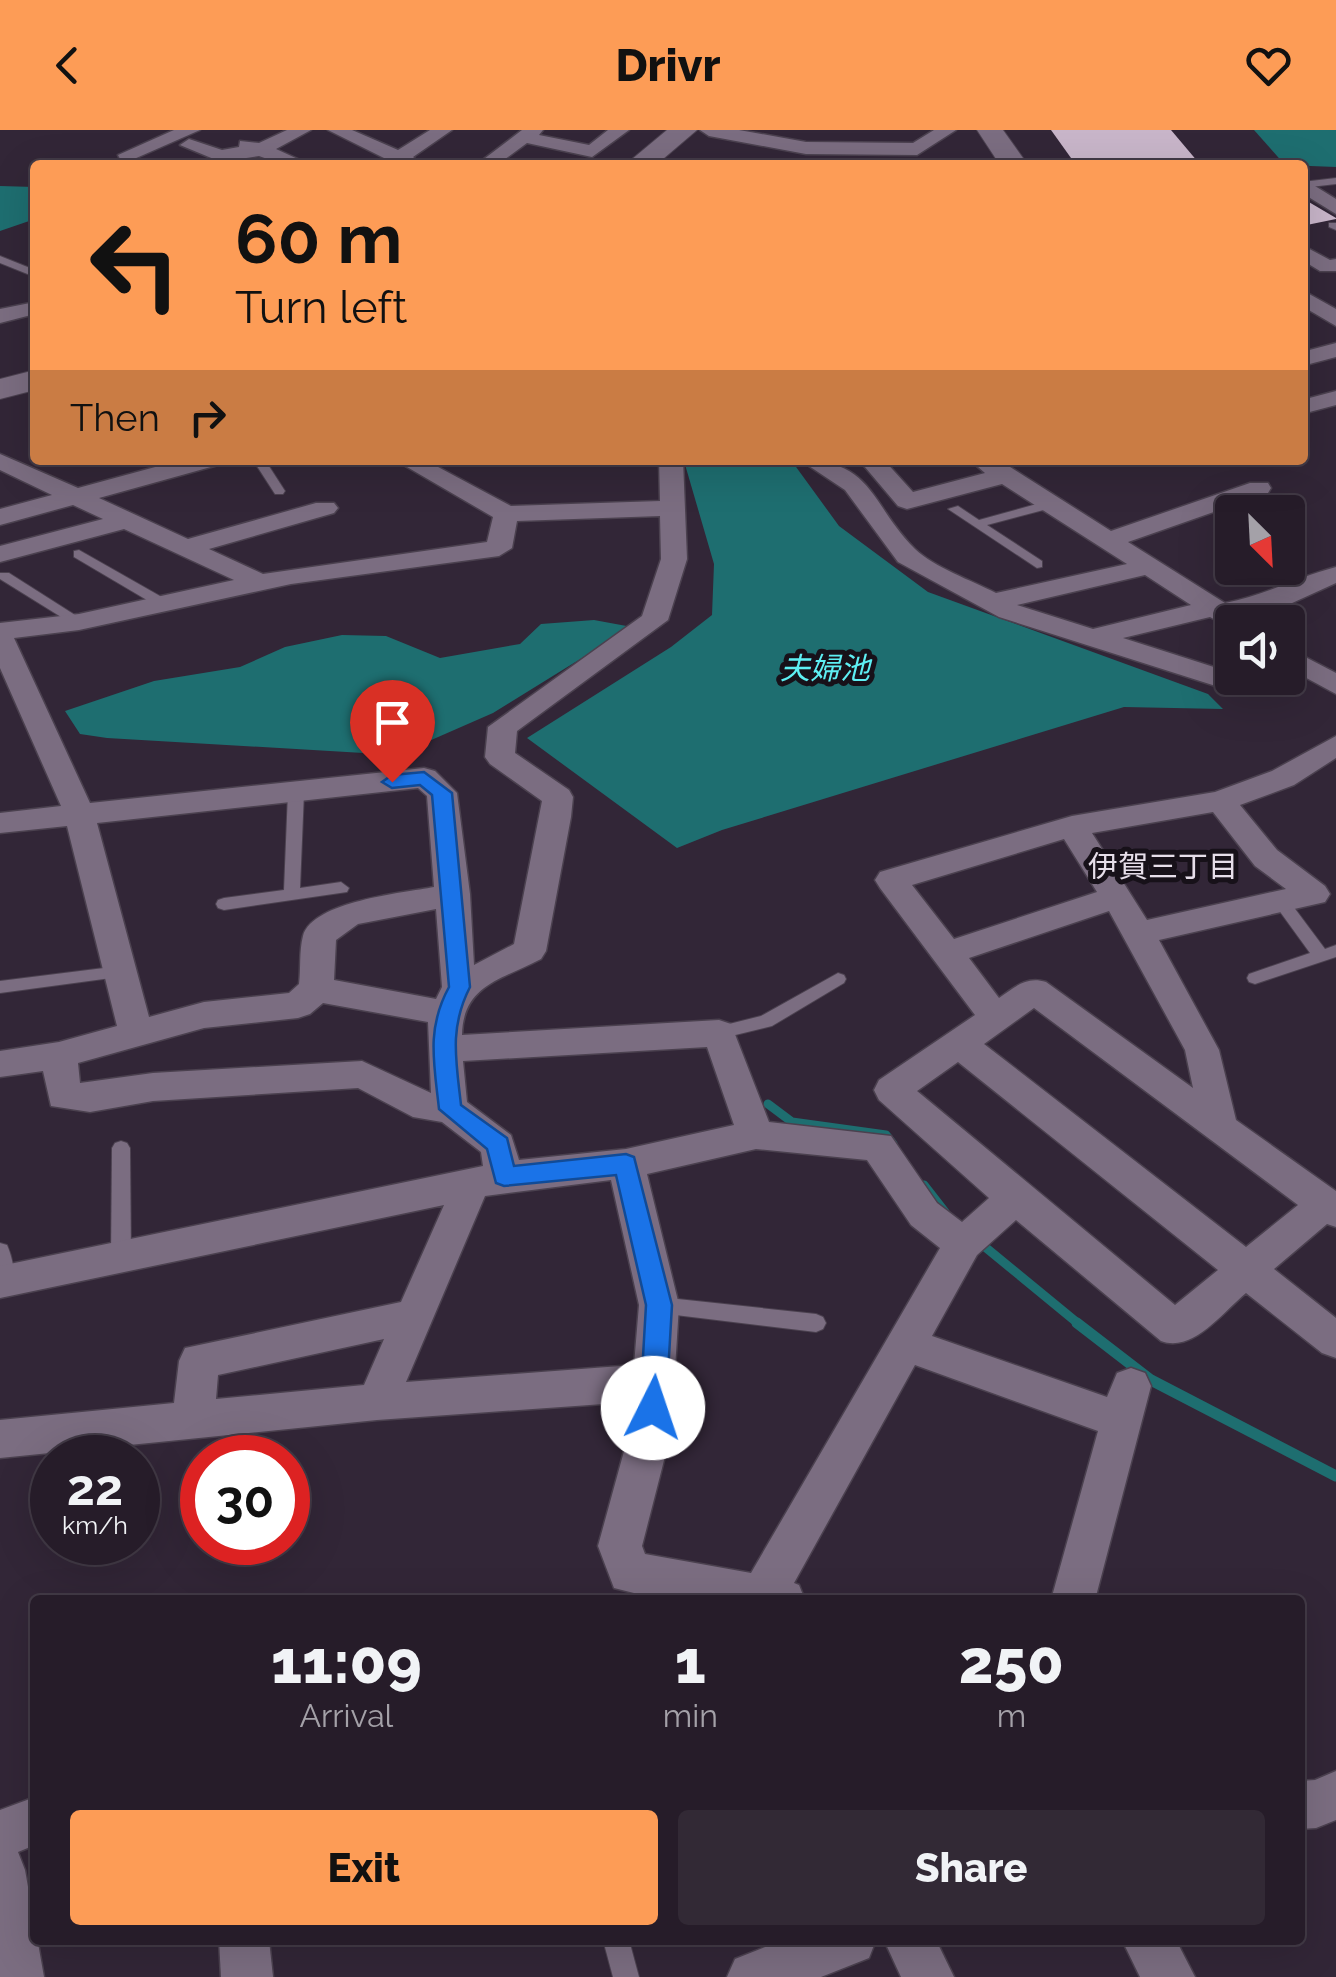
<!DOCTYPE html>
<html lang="en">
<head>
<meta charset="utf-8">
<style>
	:root { --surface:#261c29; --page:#322935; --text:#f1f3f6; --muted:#a4a1a8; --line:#423a46; --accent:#fd9c56 }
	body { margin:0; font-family:Raleway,"Noto Sans JP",sans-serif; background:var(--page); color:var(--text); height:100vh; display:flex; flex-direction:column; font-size:38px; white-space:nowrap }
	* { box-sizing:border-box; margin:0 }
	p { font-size:32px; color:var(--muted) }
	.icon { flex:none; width:55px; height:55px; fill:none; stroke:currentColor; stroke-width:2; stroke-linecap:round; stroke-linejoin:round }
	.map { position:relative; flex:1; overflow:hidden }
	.sheet { position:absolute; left:30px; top:1465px; width:1275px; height:350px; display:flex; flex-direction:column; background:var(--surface); border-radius:10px; box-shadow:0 10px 40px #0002,0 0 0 2px var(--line) }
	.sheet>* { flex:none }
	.hud { position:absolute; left:30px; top:30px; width:1278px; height:305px; border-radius:10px; box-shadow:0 10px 40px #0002,0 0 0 2px var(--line); background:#fd9c56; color:#111; overflow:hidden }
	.needle { width:65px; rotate:156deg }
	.buttons { position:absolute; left:1215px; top:365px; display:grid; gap:20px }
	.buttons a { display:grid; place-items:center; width:90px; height:90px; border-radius:10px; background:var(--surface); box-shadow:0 10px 40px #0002,0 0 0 2px var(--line); font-size:50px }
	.speed { position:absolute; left:30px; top:1305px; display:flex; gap:20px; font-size:50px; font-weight:700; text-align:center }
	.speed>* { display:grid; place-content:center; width:130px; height:130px; border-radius:50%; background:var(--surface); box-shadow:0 10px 40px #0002,0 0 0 2px var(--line); line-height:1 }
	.speed small { font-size:25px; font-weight:400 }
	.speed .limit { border:15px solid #d22; background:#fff; color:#111 }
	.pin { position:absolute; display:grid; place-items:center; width:85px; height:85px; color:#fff; margin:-102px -42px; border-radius:50% 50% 50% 0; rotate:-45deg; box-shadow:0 0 10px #0007 }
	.pin .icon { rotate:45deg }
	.me { position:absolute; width:110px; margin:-55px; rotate:4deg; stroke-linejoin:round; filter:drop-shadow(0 0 8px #0008) }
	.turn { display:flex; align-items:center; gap:35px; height:210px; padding:0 40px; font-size:45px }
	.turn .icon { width:130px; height:130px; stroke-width:2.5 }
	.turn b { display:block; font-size:70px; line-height:85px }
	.then { display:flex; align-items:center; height:95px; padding:0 40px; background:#0003; gap:20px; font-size:38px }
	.eta { display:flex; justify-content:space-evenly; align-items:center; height:170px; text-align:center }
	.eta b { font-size:60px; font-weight:800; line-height:70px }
	.action { display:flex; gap:20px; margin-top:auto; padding:20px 40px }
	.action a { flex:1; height:115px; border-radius:10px; background:var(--accent); color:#111; font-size:40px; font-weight:800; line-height:115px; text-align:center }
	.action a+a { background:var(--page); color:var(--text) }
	header { display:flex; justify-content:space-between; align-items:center; height:130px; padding:0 40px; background:var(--accent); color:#111; font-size:45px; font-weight:800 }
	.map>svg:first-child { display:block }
	.water { fill:#1e6e70 }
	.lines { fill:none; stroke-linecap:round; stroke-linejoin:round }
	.stream-far1 { stroke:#1e6e70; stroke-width:9 }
	.stream { stroke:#1e6e70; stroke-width:11 }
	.building { fill:#c8b5c9 }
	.lane-casing { stroke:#4b414f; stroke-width:2 }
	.street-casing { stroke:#4b414f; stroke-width:3 }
	.secondary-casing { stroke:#4b414f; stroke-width:2 }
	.lane { fill:#7b6d81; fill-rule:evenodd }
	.street { fill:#7b6d81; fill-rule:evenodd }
	.secondary { fill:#7b6d81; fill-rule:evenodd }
	.route { fill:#1a73e8; stroke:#114b97; stroke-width:2.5 }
	.labels { text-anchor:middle; stroke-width:10; stroke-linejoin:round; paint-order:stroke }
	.water-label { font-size:30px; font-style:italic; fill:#5eeff3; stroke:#171119 }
	.neighbourhood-label { font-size:30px; fill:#e6dee9; stroke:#171119 }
</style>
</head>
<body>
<header><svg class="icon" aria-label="back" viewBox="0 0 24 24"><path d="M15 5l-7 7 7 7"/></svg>Drivr<svg class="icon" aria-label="heart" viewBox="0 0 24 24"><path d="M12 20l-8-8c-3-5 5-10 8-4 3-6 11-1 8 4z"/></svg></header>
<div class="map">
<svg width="1336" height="1847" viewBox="0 0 1336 1847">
	<rect width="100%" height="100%" fill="#322637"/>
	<g class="water">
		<path d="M1254 0H1336V37L1285 35Z"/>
		<path d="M0 56 35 57V89L0 101Z"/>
		<path d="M687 330H791L839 396 928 462 1208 564 1223 579 1124 577 722 700 677 718 527 608 671 517 712 485 714 434 684 331Z"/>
		<path d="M594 490 632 497 493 583 397 625 107 608 80 604 65 581 154 551 240 537 285 517 342 505 386 506 440 528 520 514 541 494Z"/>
	</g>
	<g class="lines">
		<g class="stream-far1">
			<path d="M768 974 792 992 886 1005 893 1014"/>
			<path d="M924 1055 945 1082"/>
			<path d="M979 1112 1080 1195"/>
		</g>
		<path class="stream" d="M1077 1193 1151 1250 1336 1346"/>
	</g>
	<g class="building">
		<path d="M1051 0H1171L1198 32 1076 35Z"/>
		<path d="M1302 68 1336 88V89L1302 96Z"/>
	</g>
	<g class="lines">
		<g class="lane-casing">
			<g id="lane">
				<path d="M1336 48V54L1302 58V52Z"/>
				<path d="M1329 93H1336V100L1329 97Z"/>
				<path d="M0 126 35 140V147L0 133Z"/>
				<path d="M253 330H265L285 361 283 364H275Z"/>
				<path d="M1051 370 1057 374 1055 377 987 395 1042 431V437L1037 438 948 379 958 376 979 390Z"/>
				<path d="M79 420 167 470 169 473 162 477 157 476 74 427V421Z"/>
				<path d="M0 443H9L86 492 84 495H74L0 449Z"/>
				<path d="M296 657 304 662 300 758 341 752 349 758 347 762 224 780 218 778 216 774 218 770 224 768 284 760 288 662Z"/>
				<path d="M1281 766 1287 768 1325 819 1336 815V827L1255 854 1249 852 1247 848 1249 844 1310 823 1273 772Z"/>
				<path d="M120 836 126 838 128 842 126 846 0 863V851Z"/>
				<path d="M838 843 844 845 846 849 844 853 772 896 719 909 710 903 713 898 761 886Z"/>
				<path d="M121 1011 127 1013 130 1018 131 1127 128 1133 121 1135 114 1133 111 1127 112 1018 115 1013Z"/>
				<path d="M0 1113 7 1115C12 1126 17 1147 12 1158L0 1159Z"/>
				<path d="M659 1167 816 1184 823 1187 826 1193 823 1199 816 1202 659 1183 652 1181 649 1175 652 1169Z"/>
				<path d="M603 1810H629L639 1847H613Z"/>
			</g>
		</g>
		<g class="street-casing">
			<g id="street">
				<path d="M174 0H200L134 29H120L118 25Z"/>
				<path d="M287 0H311L276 19 311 35H284L259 26 221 32 180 15 189 9 222 20 239 17 240 11 259 13Z"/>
				<path d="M328 0H352L398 20 430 0H452L413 27 422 35H398Z"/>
				<path d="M522 0H543L539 5 589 15 608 0H629L592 27 527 13 497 35H476Z"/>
				<path d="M700 0H739L806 12 913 13 934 0H956L917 25 806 24 709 6Z"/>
				<path d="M1302 48 1336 69V84L1302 63Z"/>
				<path d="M1302 115 1330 130 1336 129V141H1320L1302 130Z"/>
				<path d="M1302 160 1336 179V196L1302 176Z"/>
				<path d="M35 172V184L0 193V179Z"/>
				<path d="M1336 213V227L1302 236V222Z"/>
				<path d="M1336 261V275L1302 284V270Z"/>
				<path d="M0 324 78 358 181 330H221L218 335 99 368 188 409 316 373H334L338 378 334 383 209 419 263 444 487 412 493 387 395 330H425L511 376 660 371 659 330H683L687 429 668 490 517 601 515 623 569 660 573 667 571 687 546 821 541 829C501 850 463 855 462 905L719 890 731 894 769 992 891 1006 937 1073 962 1092 989 1068 879 970 874 960 879 950 975 885 880 758 875 750 880 742 1072 686 1215 662 1272 641 1336 606V628L1294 655 1240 675 1277 720 1325 756 1330 764 1325 772 1159 810 1219 920 1236 990 1336 1061V1097L1327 1094 1274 1139 1336 1188V1228L1322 1223 1246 1163C1223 1182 1193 1223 1161 1211L1016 1090 977 1125 932 1206 1107 1267 1117 1243 1131 1238 1145 1243 1151 1256 1095 1470H1051L1098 1301 915 1235 794 1453 799 1455 805 1470H662L614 1458 598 1416 629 1303 632 1272 377 1290 0 1328V1290L174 1273 179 1231 185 1218 401 1172 444 1075 0 1168V1136L483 1036 481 1022 442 992 413 987 358 958 153 971 90 982 51 976 43 941 0 947V921L59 912 117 896 67 696 0 703V683L61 676 0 538V493L79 484 234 450 124 399 0 432V416L103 389 73 375 0 395V379L52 365 0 340ZM660 386 661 429 642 486 488 597 485 627 490 634 542 671 514 814 474 835 470 764 457 663 435 641 424 638 90 673 14 508 79 500 291 454 499 426 512 418 517 391ZM418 658 427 666 434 757C403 763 313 771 303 806 299 821 301 839 299 854L289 863 204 872 149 887 97 693ZM1213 682 1255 736 1286 759 1147 790 1092 703ZM1064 709 1097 762 954 809 912 755ZM436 779 442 857 436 869 334 850 336 810 358 794ZM1109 781 1185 920 1193 958 1046 852C1026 846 1015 857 999 868L969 828ZM323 873 428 892 431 963 362 931 153 943 80 953 78 933 204 898 298 888 310 884ZM1034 878 1298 1075 1246 1117 984 914ZM707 917 734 995 626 1019 519 1030 511 1005 467 972 463 931ZM958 932 1218 1140 1175 1175 917 961ZM756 1019 867 1030 911 1095 940 1118 751 1443 645 1424 642 1416 671 1303 679 1175 647 1044ZM611 1050 639 1175 634 1235 406 1252 485 1066ZM384 1209 364 1255 216 1269 218 1245Z"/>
				<path d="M800 330C874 330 871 376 915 419 935 438 971 450 996 463L1127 434 1002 354 907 379 898 376 859 330H884L913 362 985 343 970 330H999L1111 401 1250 353H1268L1271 358 1268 363 1128 412 1225 473C1264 466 1297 447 1336 437V453L1279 479 1245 486 1249 492H1232V499L1210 487 1123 508 1220 539 1232 536V548H1244L1222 558 999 487 898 432 845 360ZM1145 445 1191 475 1093 499 1017 475Z"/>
				<path d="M1288 518 1336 543V564L1288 538Z"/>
				<path d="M1336 1641V1690L1316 1698 1300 1699V1651L1315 1650Z"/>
				<path d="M35 1667V1715L18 1722 25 1740 44 1847H0V1680Z"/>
				<path d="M219 1810H269L273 1847H221Z"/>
				<path d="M783 1810H876L869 1828 821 1847H727L735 1829Z"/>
				<path d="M884 1810H936L954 1847H901Z"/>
				<path d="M1122 1810H1176L1195 1847H1140Z"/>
			</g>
		</g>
		<g class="secondary-casing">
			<g id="secondary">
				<path d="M667 0H697L656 35H625Z"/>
				<path d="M977 0H1003L1028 35H1000Z"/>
				<path d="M35 240V260L0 269V249Z"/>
			</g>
		</g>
		<use href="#lane" class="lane"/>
		<use href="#street" class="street"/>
		<use href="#secondary" class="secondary"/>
	</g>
	<path class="route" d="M424 642 452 663 470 857C449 898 456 930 461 975L507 1008 514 1036 626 1024 634 1027 672 1175 666 1278 663 1286 653 1289 643 1286 640 1278 646 1175 616 1045 504 1056 496 1053 487 1019 439 979C434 933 426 899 449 857L432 665 420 655 392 658 382 652 392 645Z"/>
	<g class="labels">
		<g class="water-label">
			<text x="825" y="549">夫婦池</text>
		</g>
		<g class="neighbourhood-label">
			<text x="1163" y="747">伊賀三丁目</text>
		</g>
	</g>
</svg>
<div class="buttons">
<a><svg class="needle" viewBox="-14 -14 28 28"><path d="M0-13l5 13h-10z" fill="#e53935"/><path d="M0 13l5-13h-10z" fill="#a4a1a8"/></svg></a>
<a><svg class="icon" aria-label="sound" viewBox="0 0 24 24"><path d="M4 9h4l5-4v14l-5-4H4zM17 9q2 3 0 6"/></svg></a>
</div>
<div class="speed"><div>22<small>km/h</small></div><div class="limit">30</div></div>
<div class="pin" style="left:392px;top:652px;background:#d93025"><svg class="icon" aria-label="arrive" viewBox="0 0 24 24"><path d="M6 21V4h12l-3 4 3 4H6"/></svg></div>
<svg class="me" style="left:653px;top:1278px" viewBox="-20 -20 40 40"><circle r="19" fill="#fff"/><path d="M0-13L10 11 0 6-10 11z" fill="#1a73e8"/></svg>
<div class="hud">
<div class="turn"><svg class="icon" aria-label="left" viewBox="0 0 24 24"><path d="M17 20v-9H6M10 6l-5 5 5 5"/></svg><div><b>60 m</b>Turn left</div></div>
<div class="then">Then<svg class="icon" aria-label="right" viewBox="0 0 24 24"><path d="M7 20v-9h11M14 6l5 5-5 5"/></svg></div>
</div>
<section class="sheet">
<div class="eta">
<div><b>11:09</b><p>Arrival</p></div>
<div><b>1</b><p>min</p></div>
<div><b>250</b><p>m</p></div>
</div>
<div class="action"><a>Exit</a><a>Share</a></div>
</section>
</div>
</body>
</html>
